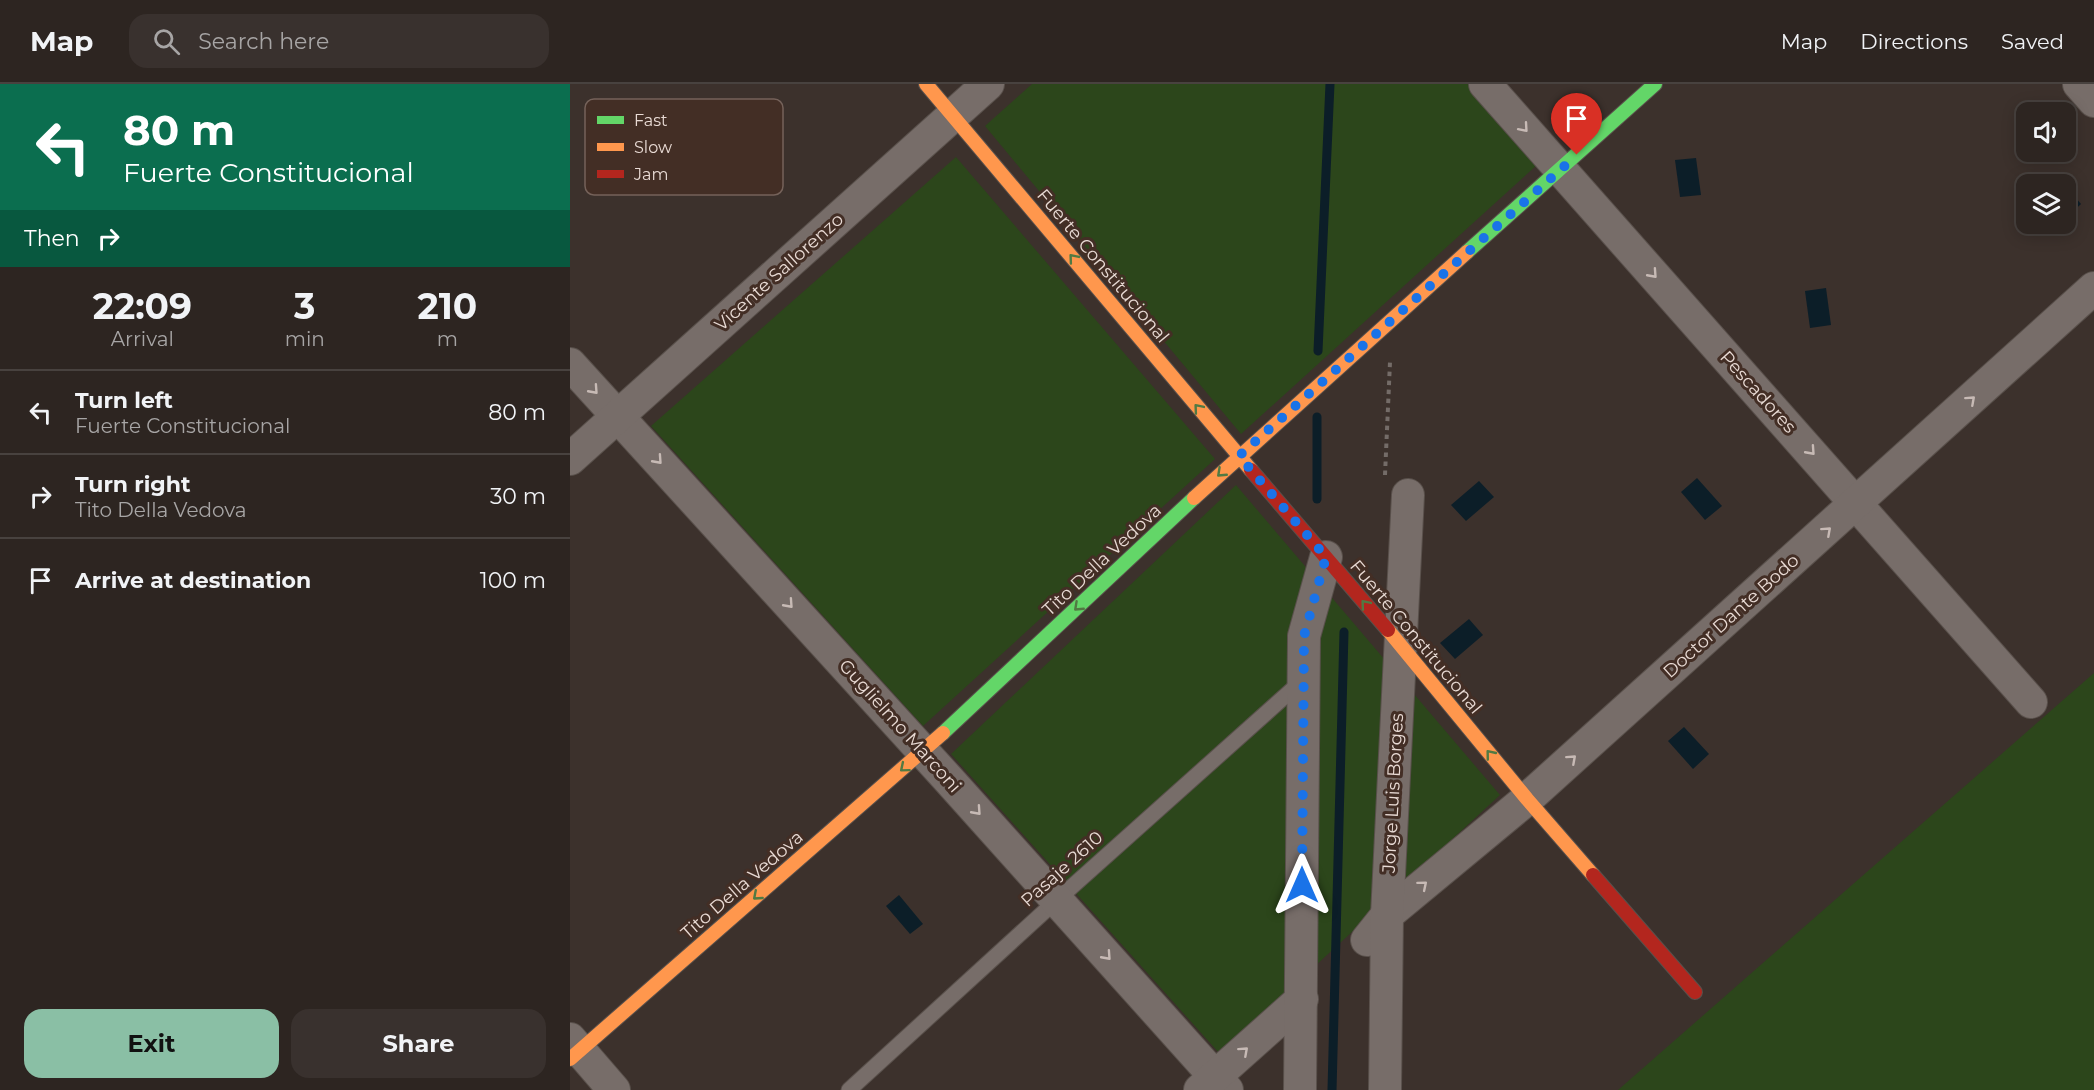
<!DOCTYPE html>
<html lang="en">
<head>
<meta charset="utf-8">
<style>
	:root { --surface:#2d2521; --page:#39312e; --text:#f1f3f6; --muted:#a7a5a5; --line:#48423f; --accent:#8abfa5 }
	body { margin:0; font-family:Montserrat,sans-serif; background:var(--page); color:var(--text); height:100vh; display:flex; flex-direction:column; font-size:22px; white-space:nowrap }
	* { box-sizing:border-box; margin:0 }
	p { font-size:20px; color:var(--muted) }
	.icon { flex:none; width:33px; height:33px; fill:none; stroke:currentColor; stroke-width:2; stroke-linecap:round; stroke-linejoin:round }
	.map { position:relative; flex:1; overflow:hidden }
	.details { display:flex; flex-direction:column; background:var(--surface); width:570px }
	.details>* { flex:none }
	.hud { background:#0b6e4f; color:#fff; overflow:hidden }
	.fabs { position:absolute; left:1446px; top:18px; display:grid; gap:12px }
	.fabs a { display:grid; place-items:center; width:60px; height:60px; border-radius:12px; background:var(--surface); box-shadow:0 3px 15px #0003,0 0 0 2px var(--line); font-size:30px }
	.pin { position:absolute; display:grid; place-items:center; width:51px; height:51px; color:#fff; margin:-62px -26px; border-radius:50% 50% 50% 0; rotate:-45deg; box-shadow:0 0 6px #0007 }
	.pin .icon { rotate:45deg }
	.me { position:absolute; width:66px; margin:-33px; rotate:0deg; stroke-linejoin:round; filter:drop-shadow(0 0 4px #0008) }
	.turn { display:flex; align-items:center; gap:21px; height:126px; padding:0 24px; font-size:27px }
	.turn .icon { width:78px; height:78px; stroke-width:2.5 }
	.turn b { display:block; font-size:42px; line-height:51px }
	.then { display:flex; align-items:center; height:57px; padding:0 24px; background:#0003; gap:12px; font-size:22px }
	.eta { display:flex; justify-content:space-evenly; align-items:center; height:102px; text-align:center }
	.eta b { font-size:36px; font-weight:700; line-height:42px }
	.action { display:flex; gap:12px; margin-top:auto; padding:12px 24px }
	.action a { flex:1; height:69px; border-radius:18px; background:var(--accent); color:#111; font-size:24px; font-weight:700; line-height:69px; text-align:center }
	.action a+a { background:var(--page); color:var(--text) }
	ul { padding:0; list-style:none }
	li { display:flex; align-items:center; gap:18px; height:84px; padding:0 24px; border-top:2px solid var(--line) }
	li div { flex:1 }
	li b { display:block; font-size:22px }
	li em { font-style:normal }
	header { display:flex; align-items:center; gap:36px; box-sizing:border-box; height:84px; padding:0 30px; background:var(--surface); border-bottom:2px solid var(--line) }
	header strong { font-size:28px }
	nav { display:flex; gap:33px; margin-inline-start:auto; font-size:21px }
	.search { width:420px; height:54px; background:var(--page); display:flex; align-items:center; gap:15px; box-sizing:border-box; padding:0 21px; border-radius:18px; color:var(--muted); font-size:22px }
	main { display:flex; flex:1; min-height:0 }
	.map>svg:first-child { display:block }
	.green { fill:#2c461b }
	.water { fill:#0c1e28 }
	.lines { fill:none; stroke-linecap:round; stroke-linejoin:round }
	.stream { stroke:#0c1e28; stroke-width:9 }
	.lane-casing { stroke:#59504b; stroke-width:17 }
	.street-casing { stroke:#59504b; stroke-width:34 }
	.fast-casing { stroke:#59504b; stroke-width:16 }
	.slow-casing { stroke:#59504b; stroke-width:16 }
	.jam-casing { stroke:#59504b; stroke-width:16 }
	.path { stroke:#746c68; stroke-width:4; stroke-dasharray:4.5 4.5; stroke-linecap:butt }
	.lane { stroke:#776d69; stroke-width:15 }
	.street { stroke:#776d69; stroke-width:32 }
	.fast { stroke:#63d668; stroke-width:14 }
	.slow { stroke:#ff974d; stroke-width:14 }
	.jam { stroke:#b3261e; stroke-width:14 }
	.oneway { stroke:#c7bab5 }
	.oneway2 { stroke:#517a43 }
	.route { stroke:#1a73e8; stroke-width:10; stroke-dasharray:0 18 }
	.labels { text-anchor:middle; stroke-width:6; stroke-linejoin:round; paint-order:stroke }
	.street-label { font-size:18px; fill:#e9dbd5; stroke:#432e25 }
	.key { fill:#432e25; stroke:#75625a; stroke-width:1.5 }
	.key-label { font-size:16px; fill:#e9dbd5 }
</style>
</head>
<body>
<header>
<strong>Map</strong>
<div class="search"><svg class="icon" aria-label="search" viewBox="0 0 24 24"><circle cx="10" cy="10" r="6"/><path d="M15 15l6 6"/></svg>Search here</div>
<nav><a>Map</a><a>Directions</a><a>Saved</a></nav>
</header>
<main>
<section class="details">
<div class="hud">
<div class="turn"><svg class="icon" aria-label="left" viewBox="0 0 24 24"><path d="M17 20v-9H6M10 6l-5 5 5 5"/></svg><div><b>80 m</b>Fuerte Constitucional</div></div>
<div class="then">Then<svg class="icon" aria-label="right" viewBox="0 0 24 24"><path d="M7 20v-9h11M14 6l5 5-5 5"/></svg></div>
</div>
<div class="eta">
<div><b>22:09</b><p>Arrival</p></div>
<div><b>3</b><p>min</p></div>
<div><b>210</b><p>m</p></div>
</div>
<ul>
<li><svg class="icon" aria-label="left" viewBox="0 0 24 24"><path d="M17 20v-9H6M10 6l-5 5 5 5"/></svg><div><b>Turn left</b><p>Fuerte Constitucional</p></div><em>80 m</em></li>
<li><svg class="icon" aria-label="right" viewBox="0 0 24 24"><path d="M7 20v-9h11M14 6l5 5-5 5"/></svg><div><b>Turn right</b><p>Tito Della Vedova</p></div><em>30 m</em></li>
<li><svg class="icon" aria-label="arrive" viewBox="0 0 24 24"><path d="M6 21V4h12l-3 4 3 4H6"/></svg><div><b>Arrive at destination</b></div><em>100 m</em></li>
</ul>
<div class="action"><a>Exit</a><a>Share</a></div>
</section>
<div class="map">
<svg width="1524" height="1006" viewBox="0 0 1524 1006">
	<rect width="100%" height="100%" fill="#3c312c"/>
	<g class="green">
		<path d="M462 0H898L968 80 671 350 415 42Z"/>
		<path d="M386 73 645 375 353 642 81 342Z"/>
		<path d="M666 401 930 711 650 970 381 670Z"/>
		<path d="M1524 589V1006H1048Z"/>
	</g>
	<g class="water">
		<path d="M1126 74 1131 111 1110 113 1105 76Z"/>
		<path d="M1497 104 1511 120 1496 134V105Z"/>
		<path d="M1256 204 1261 241 1240 244 1235 207Z"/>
		<path d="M1127 394 1152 422 1135 436 1111 408Z"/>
		<path d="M909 397 924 413 896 437 881 421Z"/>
		<path d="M899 535 913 551 885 575 870 559Z"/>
		<path d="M1114 643 1139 670 1123 685 1098 657Z"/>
		<path d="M329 811 353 840 340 850 316 822Z"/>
	</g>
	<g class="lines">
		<g class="stream">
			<path d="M748 267 760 0"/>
			<path d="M747 333V415"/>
			<path d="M762 1006 774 548"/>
		</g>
		<g class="lane-casing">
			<path id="lane" d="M279 1006 487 816 733 596"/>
		</g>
		<g class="street-casing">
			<g id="street">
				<path d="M915 0 1461 618"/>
				<path d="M1509 0 1524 17"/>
				<path d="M0 280 379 696 657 1006"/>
				<path d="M0 375 418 0"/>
				<path d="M797 856 817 831 957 715 1524 204"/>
				<path d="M0 955 44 1006"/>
				<path d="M630 1006 732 915"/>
				<path d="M730 1006 734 552 756 473"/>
				<path d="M815 1006 817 831 838 411"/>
			</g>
		</g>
		<g class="fast-casing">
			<g id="fast">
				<path d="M897 168 1085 0"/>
				<path d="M373 649 624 414"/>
			</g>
		</g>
		<g class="slow-casing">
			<g id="slow">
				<path d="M356 0 681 386"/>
				<path d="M624 414 897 168"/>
				<path d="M818 546 957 715 1023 791"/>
				<path d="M0 975 373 649"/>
			</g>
		</g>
		<g class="jam-casing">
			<g id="jam">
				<path d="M681 386 818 546"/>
				<path d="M1023 791 1125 908"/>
			</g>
		</g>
		<path class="path" d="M815 391 820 278"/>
		<use href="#lane" class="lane"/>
		<use href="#street" class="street"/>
		<use href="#fast" class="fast"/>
		<use href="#slow" class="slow"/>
		<use href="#jam" class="jam"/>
	</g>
	<defs><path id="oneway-chevron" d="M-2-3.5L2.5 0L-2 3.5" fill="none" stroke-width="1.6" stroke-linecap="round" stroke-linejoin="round" transform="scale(1.5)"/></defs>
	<g class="oneway">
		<use href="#oneway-chevron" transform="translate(954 44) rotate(49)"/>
		<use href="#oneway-chevron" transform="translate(1083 190) rotate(48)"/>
		<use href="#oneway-chevron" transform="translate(24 306) rotate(48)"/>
		<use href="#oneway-chevron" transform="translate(1401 316) rotate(-42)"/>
		<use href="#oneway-chevron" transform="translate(1241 367) rotate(48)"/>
		<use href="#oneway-chevron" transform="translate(88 376) rotate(48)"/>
		<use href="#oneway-chevron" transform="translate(1257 447) rotate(-42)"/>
		<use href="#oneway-chevron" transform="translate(219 520) rotate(48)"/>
		<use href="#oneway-chevron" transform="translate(1002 675) rotate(-42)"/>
		<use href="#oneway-chevron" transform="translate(407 727) rotate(48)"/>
		<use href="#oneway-chevron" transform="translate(853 801) rotate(-40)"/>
		<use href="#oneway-chevron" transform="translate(537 872) rotate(48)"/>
		<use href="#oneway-chevron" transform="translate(674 967) rotate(-42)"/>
	</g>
	<g class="oneway2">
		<use href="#oneway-chevron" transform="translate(503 174) rotate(-130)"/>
		<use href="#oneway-chevron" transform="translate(628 324) rotate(-130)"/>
		<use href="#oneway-chevron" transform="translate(651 389) rotate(137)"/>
		<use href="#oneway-chevron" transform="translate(795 520) rotate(-130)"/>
		<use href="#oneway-chevron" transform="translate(508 523) rotate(137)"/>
		<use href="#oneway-chevron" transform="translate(920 670) rotate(-129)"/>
		<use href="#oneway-chevron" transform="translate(334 684) rotate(140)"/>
		<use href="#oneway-chevron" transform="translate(187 812) rotate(139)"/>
	</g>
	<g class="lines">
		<path class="route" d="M732 801 734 552 756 473 669 372 1007 71"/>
	</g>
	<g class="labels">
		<g class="street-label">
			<text transform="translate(533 182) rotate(50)" y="6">Fuerte Constitucional</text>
			<text transform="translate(209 188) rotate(-42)" y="6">Vicente Sallorenzo</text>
			<text transform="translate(1188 308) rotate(48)" y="6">Pescadores</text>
			<text transform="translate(532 476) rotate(-43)" y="6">Tito Della Vedova</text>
			<text transform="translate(1161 532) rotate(-42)" y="6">Doctor Dante Bodo</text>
			<text transform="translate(846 553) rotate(50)" y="6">Fuerte Constitucional</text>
			<text transform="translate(330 642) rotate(48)" y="6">Guglielmo Marconi</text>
			<text transform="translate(823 709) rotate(-87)" y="6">Jorge Luis Borges</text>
			<text transform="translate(492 785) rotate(-42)" y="6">Pasaje 2610</text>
			<text transform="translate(172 801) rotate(-41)" y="6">Tito Della Vedova</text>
		</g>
	</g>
	<rect x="15" y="15" width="198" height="96" rx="9" class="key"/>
	<rect x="27" y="32" width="27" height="8" fill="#63d668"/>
	<rect x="27" y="59" width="27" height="8" fill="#ff974d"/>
	<rect x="27" y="86" width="27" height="8" fill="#b3261e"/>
	<g class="key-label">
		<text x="64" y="42">Fast</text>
		<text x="64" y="69">Slow</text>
		<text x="64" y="96">Jam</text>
	</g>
</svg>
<div class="fabs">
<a><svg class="icon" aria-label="sound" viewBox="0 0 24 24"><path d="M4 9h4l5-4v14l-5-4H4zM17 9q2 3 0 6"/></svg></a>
<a><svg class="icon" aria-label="layers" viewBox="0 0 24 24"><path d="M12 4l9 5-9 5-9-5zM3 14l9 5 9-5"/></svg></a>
</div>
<div class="pin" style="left:1007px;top:71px;background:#d93025"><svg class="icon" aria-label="arrive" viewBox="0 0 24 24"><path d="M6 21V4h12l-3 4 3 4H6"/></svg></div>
<svg class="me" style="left:732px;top:801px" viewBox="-20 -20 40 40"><path d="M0-17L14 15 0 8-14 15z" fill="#1a73e8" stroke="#fff" stroke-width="4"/></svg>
</div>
</main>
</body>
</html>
